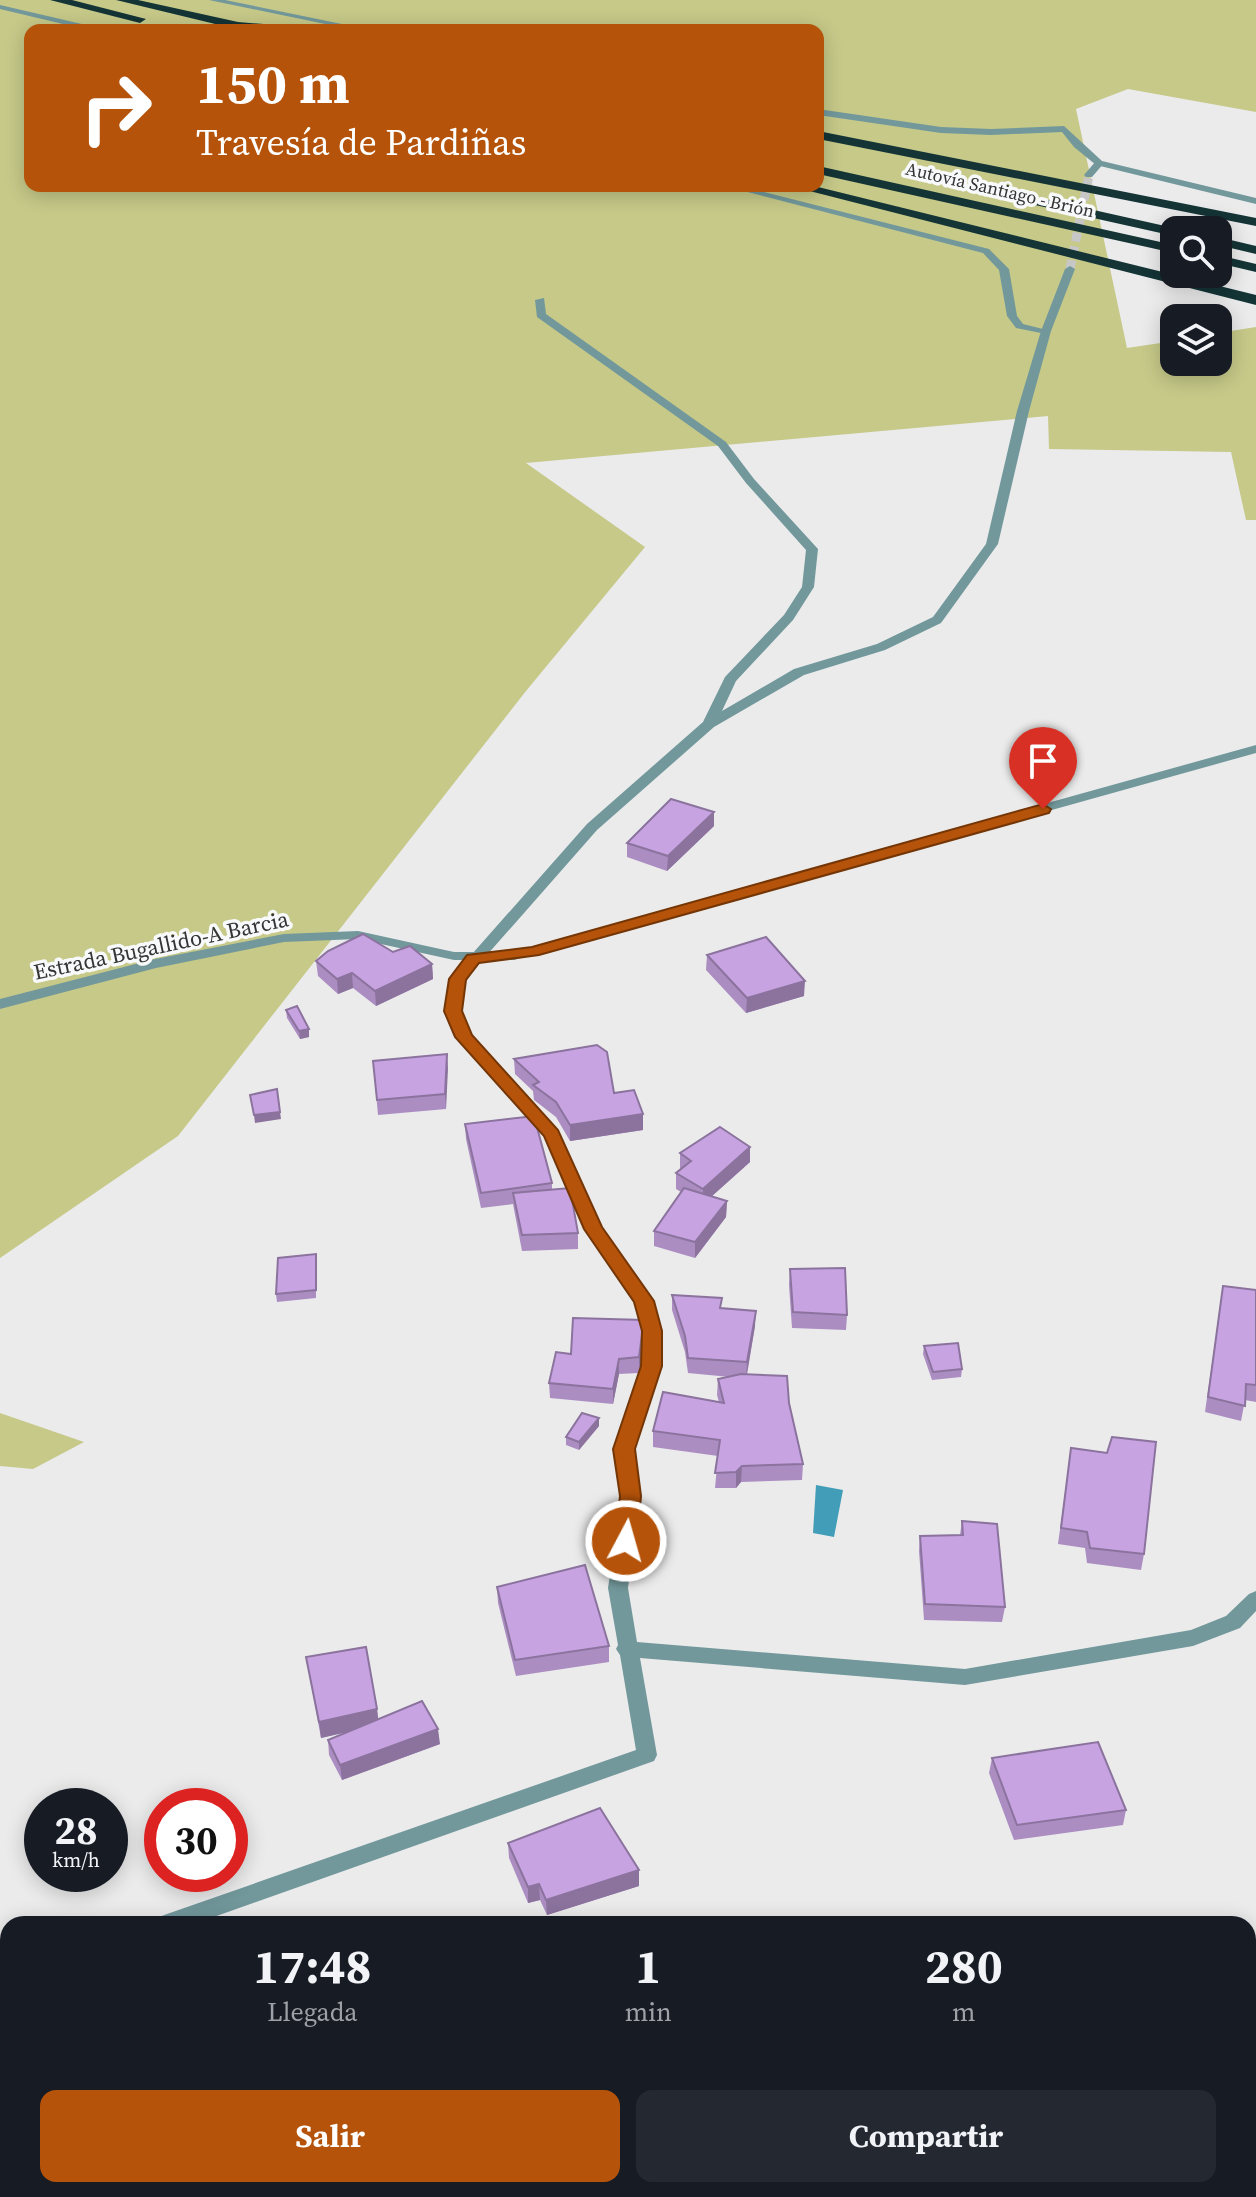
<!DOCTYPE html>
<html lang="es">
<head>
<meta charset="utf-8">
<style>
	:root { --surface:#171b24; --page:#242831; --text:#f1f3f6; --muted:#9ea1a6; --accent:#b45309 }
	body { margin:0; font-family:"Source Serif 4",serif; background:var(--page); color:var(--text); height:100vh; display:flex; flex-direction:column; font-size:30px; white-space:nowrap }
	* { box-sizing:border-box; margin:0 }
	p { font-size:26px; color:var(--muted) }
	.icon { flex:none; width:44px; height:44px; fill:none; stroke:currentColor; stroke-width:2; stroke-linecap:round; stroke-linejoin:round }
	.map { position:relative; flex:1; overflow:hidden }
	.drawer { position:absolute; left:0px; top:1916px; width:1256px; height:282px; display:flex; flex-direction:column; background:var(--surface); border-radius:24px 24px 0 0; box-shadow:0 4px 20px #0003 }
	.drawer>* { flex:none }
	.top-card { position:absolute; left:24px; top:24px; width:800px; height:168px; border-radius:16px; box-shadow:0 4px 20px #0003; background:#b45309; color:#fff; overflow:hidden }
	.buttons { position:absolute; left:1160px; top:216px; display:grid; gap:16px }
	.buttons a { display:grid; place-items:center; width:72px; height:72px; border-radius:16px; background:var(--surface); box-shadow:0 4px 20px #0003; font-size:40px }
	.speed { position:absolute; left:24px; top:1788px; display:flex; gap:16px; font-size:40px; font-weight:700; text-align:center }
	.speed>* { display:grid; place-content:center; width:104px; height:104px; border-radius:50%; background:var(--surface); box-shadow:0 4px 20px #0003; line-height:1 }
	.speed small { font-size:20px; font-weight:400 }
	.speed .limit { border:12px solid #d22; background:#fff; color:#111 }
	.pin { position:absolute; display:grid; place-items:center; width:68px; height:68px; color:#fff; margin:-82px -34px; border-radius:50% 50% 50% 0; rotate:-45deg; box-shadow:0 0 8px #0007 }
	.pin .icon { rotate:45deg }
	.me { position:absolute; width:88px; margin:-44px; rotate:6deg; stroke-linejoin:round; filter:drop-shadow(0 0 6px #0008) }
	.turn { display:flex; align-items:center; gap:28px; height:168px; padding:0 40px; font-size:36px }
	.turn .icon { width:104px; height:104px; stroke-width:2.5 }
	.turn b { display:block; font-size:56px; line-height:68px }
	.eta { display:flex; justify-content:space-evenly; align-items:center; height:136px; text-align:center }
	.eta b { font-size:48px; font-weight:700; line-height:56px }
	.primary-button { display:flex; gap:16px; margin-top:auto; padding:16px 40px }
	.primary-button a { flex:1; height:92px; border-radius:16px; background:var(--accent); color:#fff; font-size:32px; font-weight:700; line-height:92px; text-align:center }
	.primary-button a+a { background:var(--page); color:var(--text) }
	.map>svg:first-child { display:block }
	.green { fill:#c6c988; fill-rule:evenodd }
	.water { fill:#429eb8 }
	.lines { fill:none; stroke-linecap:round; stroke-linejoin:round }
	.minor-tunnel { stroke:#c7c7c7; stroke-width:9; stroke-dasharray:9 5; stroke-linecap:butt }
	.service { fill:#72989b; fill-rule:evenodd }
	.minor { fill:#72989b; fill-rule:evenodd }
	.tertiary { fill:#72989b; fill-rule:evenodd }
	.motorway { fill:#143436; fill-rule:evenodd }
	.wall { fill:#ab8dc2 }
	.shaded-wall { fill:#8b739e }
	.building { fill:#c7a4e1; stroke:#8b739e; stroke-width:2 }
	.route { fill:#b45309; stroke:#753606; stroke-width:2 }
	.labels { text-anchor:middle; stroke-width:7; stroke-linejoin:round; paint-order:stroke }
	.far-street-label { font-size:18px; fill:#353535; stroke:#f8f9fa }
	.street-label { font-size:22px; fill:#353535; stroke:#f8f9fa }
</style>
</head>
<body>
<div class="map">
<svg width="1256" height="2197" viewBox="0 0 1256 2197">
	<rect width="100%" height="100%" fill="#ebebec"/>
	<g class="green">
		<path d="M0 0H1256V112L1128 89 1076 109 1127 348 1174 341V362H1218V333L1256 327V520H1246L1231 452 1049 449 1048 416 526 463 645 547 526 691 178 1136 0 1258ZM30 30H818V186H30Z"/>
		<path d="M0 1413 84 1442 33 1469 0 1466Z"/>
	</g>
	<path class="water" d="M816 1485 843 1490 834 1537 813 1533Z"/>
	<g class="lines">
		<path class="minor-tunnel" d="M1070 269 1089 175"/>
		<g class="service">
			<path d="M209 0H225L371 30H354Z"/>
			<path d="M0 5 99 28 103 30H88L0 9Z"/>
			<path d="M818 109 941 127 991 129 1064 126 1102 161 1256 198V204L1096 165 1074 147 1062 132 991 135 941 133 818 115Z"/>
			<path d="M724 186H740L989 249 1009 269 1017 316 1023 324 1051 331 1046 334 1016 328 1007 316 999 270 983 253Z"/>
		</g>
		<g class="minor">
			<path d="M1096 161 1104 163 1092 177H1086L1084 175Z"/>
			<path d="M1070 266 1075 269 1051 331 1029 411 998 544 941 623 885 650 804 675 714 727 597 830 465 980 461 1011 471 1035 558 1130 602 1228 653 1301 661 1331V1366L633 1449 640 1496 628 1588 637 1642 965 1669 1191 1630 1226 1616 1249 1594 1256 1591V1611L1240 1628 1193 1646 965 1685 640 1658 657 1755 654 1761 194 1924H156L159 1917 167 1914 636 1750 620 1655 616 1649 618 1645 608 1588 622 1496 615 1449 643 1366V1331L636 1302 586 1229 545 1136 456 1037 445 1011 450 979 587 824 703 722 725 677 784 615 802 587 806 550 746 483 718 446 537 317 535 300 544 298 546 314 726 442 754 479 818 549 814 587 793 620 736 681 722 711 794 669 877 644 933 617 986 544 1017 411 1041 331 1065 269Z"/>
			<path d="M8 1970V1990L0 1993V1973Z"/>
		</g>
		<path class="tertiary" d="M1256 745V753L514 960H454L358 939 284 942 156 968 0 1009V999L155 959 284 934 358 931 454 952H513Z"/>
		<g class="motorway">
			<path d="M50 0H72L146 19 140 23Z"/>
			<path d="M116 0H138L238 22 290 26 296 30H240Z"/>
			<path d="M818 131 1256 218V226L818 139Z"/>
			<path d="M818 166 1174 245V253L818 174Z"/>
			<path d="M790 186H814L1256 295V305Z"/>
			<path d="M1040 198 1174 228 1180 230H1174V236L1035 205V199Z"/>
			<path d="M1218 237 1256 246V254L1218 245Z"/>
			<path d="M1218 255 1256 264V272L1218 263Z"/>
		</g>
	</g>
	<g class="wall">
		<path d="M714 812V826L667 871 627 857V843Z"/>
		<path d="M393 952 432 964 433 979 376 1006 353 988 338 994 318 976 316 961Z"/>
		<path d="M707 955 804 996 746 1013 706 970Z"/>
		<path d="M286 1010 309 1029V1037L300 1039 287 1018Z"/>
		<path d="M447 1054 446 1109 378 1115 373 1061Z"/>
		<path d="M514 1059 614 1093 643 1130 570 1141 556 1117 534 1100 533 1091 515 1074Z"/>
		<path d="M465 1124 552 1183V1189L578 1233V1249L522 1251 513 1204 481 1208 466 1139Z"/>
		<path d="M680 1153 750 1162 711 1197 727 1201 726 1217 695 1258 654 1246V1231L681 1192 676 1189V1173L681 1169 680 1168Z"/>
		<path d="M316 1254V1298L277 1302 276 1294Z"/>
		<path d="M790 1269 847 1315 846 1330 792 1328 789 1285Z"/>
		<path d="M1223 1286 1256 1290V1402L1245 1400 1241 1421 1205 1412Z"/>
		<path d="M672 1295 722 1308 755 1326 747 1375 789 1403 803 1464 802 1480 741 1482 736 1488H715L718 1456 653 1447V1431L719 1402 717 1395 718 1379 730 1377 688 1373 685 1352 672 1310Z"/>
		<path d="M644 1335 639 1373 619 1374 613 1404 550 1398 549 1383 571 1354Z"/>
		<path d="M924 1346 962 1369 961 1377 932 1380 923 1354Z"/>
		<path d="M599 1418V1426L579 1450 566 1445V1437Z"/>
		<path d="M1071 1448 1144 1554 1141 1570 1087 1563 1085 1548 1058 1544Z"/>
		<path d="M962 1521 1005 1607 1002 1622 924 1620 919 1551 920 1536 960 1535Z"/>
		<path d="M497 1587 609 1646V1662L516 1676 498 1603Z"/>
		<path d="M306 1657 377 1709 378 1719 440 1744 342 1780 329 1755 328 1740 345 1732 321 1738Z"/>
		<path d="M992 1758 1126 1810 1123 1825 1014 1840 989 1773Z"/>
		<path d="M508 1843 639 1886 547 1915 540 1900 528 1903 509 1858Z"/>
	</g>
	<g class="shaded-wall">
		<path d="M714 812V826L667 871 668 856Z"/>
		<path d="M432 964 433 979 376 1006 375 991Z"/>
		<path d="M352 973 353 988 338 994 337 979Z"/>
		<path d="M805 981 804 996 746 1013 747 998Z"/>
		<path d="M309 1029V1037L300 1039 299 1031Z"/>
		<path d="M447 1054 448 1069 446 1109 445 1094Z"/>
		<path d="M280 1112 281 1119 255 1123 254 1115Z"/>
		<path d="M643 1114V1130L570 1141V1125Z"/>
		<path d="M750 1147V1162L703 1204V1189Z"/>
		<path d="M727 1201 726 1217 695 1258V1242Z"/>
		<path d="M756 1311 755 1326 746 1378 747 1362Z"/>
		<path d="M644 1320V1335L639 1373V1357Z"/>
		<path d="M619 1359V1374L613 1404V1389Z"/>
		<path d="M599 1418V1426L579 1450V1442Z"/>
		<path d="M742 1466 741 1482 736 1488V1472Z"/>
		<path d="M377 1709 379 1725 321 1738 319 1722Z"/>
		<path d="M438 1729 440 1744 342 1780 340 1765Z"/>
		<path d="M639 1870V1886L547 1915 546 1900Z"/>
		<path d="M539 1884 540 1900 528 1903V1887Z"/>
	</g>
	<g class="building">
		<path d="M671 799 714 812 668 856 627 843Z"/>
		<path d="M363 934 393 952 410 946 432 964 375 991 352 973 337 979 316 961 328 951Z"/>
		<path d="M766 937 805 981 747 998 707 955Z"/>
		<path d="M297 1006 309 1029 299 1031 286 1010Z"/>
		<path d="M597 1045 607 1052 614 1093 634 1090 643 1114 570 1125 556 1102 533 1085 539 1082 514 1059Z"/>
		<path d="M447 1054 445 1094 377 1100 373 1061Z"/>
		<path d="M277 1089 280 1112 254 1115 250 1095Z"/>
		<path d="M534 1116 552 1183 481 1193 465 1124Z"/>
		<path d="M720 1127 750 1147 703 1189 676 1173 691 1161 680 1153Z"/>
		<path d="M570 1188 578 1233 522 1235 513 1193Z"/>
		<path d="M684 1188 727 1201 695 1242 654 1231Z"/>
		<path d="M316 1254V1290L276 1294 278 1258Z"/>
		<path d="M845 1268 847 1315 793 1312 790 1269Z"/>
		<path d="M1223 1286 1256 1290V1385L1246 1384 1245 1406 1208 1397Z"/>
		<path d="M672 1295 722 1298 720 1308 756 1311 747 1362 688 1358 685 1336Z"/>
		<path d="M573 1318 644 1320 639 1357 619 1359 613 1389 549 1383 556 1352 571 1354Z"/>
		<path d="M958 1343 962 1369 933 1372 924 1346Z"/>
		<path d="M741 1374 787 1376 789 1403 803 1464 742 1466 736 1472 715 1473 720 1440 653 1431 663 1392 724 1403 718 1379Z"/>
		<path d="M582 1413 599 1418 579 1442 566 1437Z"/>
		<path d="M1112 1437 1156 1442 1144 1554 1090 1548 1087 1532 1061 1528 1071 1448 1107 1453Z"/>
		<path d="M962 1521 997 1524 1005 1607 925 1604 920 1536 963 1535Z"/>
		<path d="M585 1565 609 1646 515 1660 497 1587Z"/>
		<path d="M366 1647 377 1709 319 1722 306 1657Z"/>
		<path d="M422 1701 438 1729 340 1765 328 1740Z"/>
		<path d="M1098 1742 1126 1810 1017 1825 992 1758Z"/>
		<path d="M600 1808 639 1870 546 1900 539 1884 528 1887 508 1843Z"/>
	</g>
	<path class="route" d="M1043 804 1051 809 1049 813 539 955 479 963 466 980 462 1011 472 1035 558 1130 602 1227 654 1301 662 1331V1366L635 1449 641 1496 637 1541 634 1547 626 1549 618 1547 615 1541 620 1496 613 1449 641 1366 642 1331 634 1302 584 1229 544 1136 455 1037 444 1011 449 979 467 955 532 947Z"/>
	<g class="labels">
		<g class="far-street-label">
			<text transform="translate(1000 190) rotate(13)" y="6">Autovía Santiago - Brión</text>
		</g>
		<g class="street-label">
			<text transform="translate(161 945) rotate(-12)" y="8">Estrada Bugallido-A Barcia</text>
		</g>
	</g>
</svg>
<div class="buttons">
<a><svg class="icon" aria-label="search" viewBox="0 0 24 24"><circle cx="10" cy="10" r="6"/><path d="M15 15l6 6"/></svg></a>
<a><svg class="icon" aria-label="layers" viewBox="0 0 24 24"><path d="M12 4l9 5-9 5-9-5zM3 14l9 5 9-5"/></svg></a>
</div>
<div class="speed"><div>28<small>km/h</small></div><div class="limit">30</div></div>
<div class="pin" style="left:1043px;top:809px;background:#d93025"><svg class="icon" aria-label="arrive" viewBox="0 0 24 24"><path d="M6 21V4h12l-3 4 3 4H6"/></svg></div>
<svg class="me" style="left:626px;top:1541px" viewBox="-20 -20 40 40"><circle r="17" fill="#b45309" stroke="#fff" stroke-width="3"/><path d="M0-11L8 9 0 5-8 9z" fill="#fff"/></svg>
<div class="top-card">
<div class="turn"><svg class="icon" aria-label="right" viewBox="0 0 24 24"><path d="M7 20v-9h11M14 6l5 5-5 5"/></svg><div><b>150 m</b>Travesía de Pardiñas</div></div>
</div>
<section class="drawer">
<div class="eta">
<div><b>17:48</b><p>Llegada</p></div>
<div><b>1</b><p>min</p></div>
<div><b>280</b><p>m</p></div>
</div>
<div class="primary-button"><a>Salir</a><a>Compartir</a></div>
</section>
</div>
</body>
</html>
